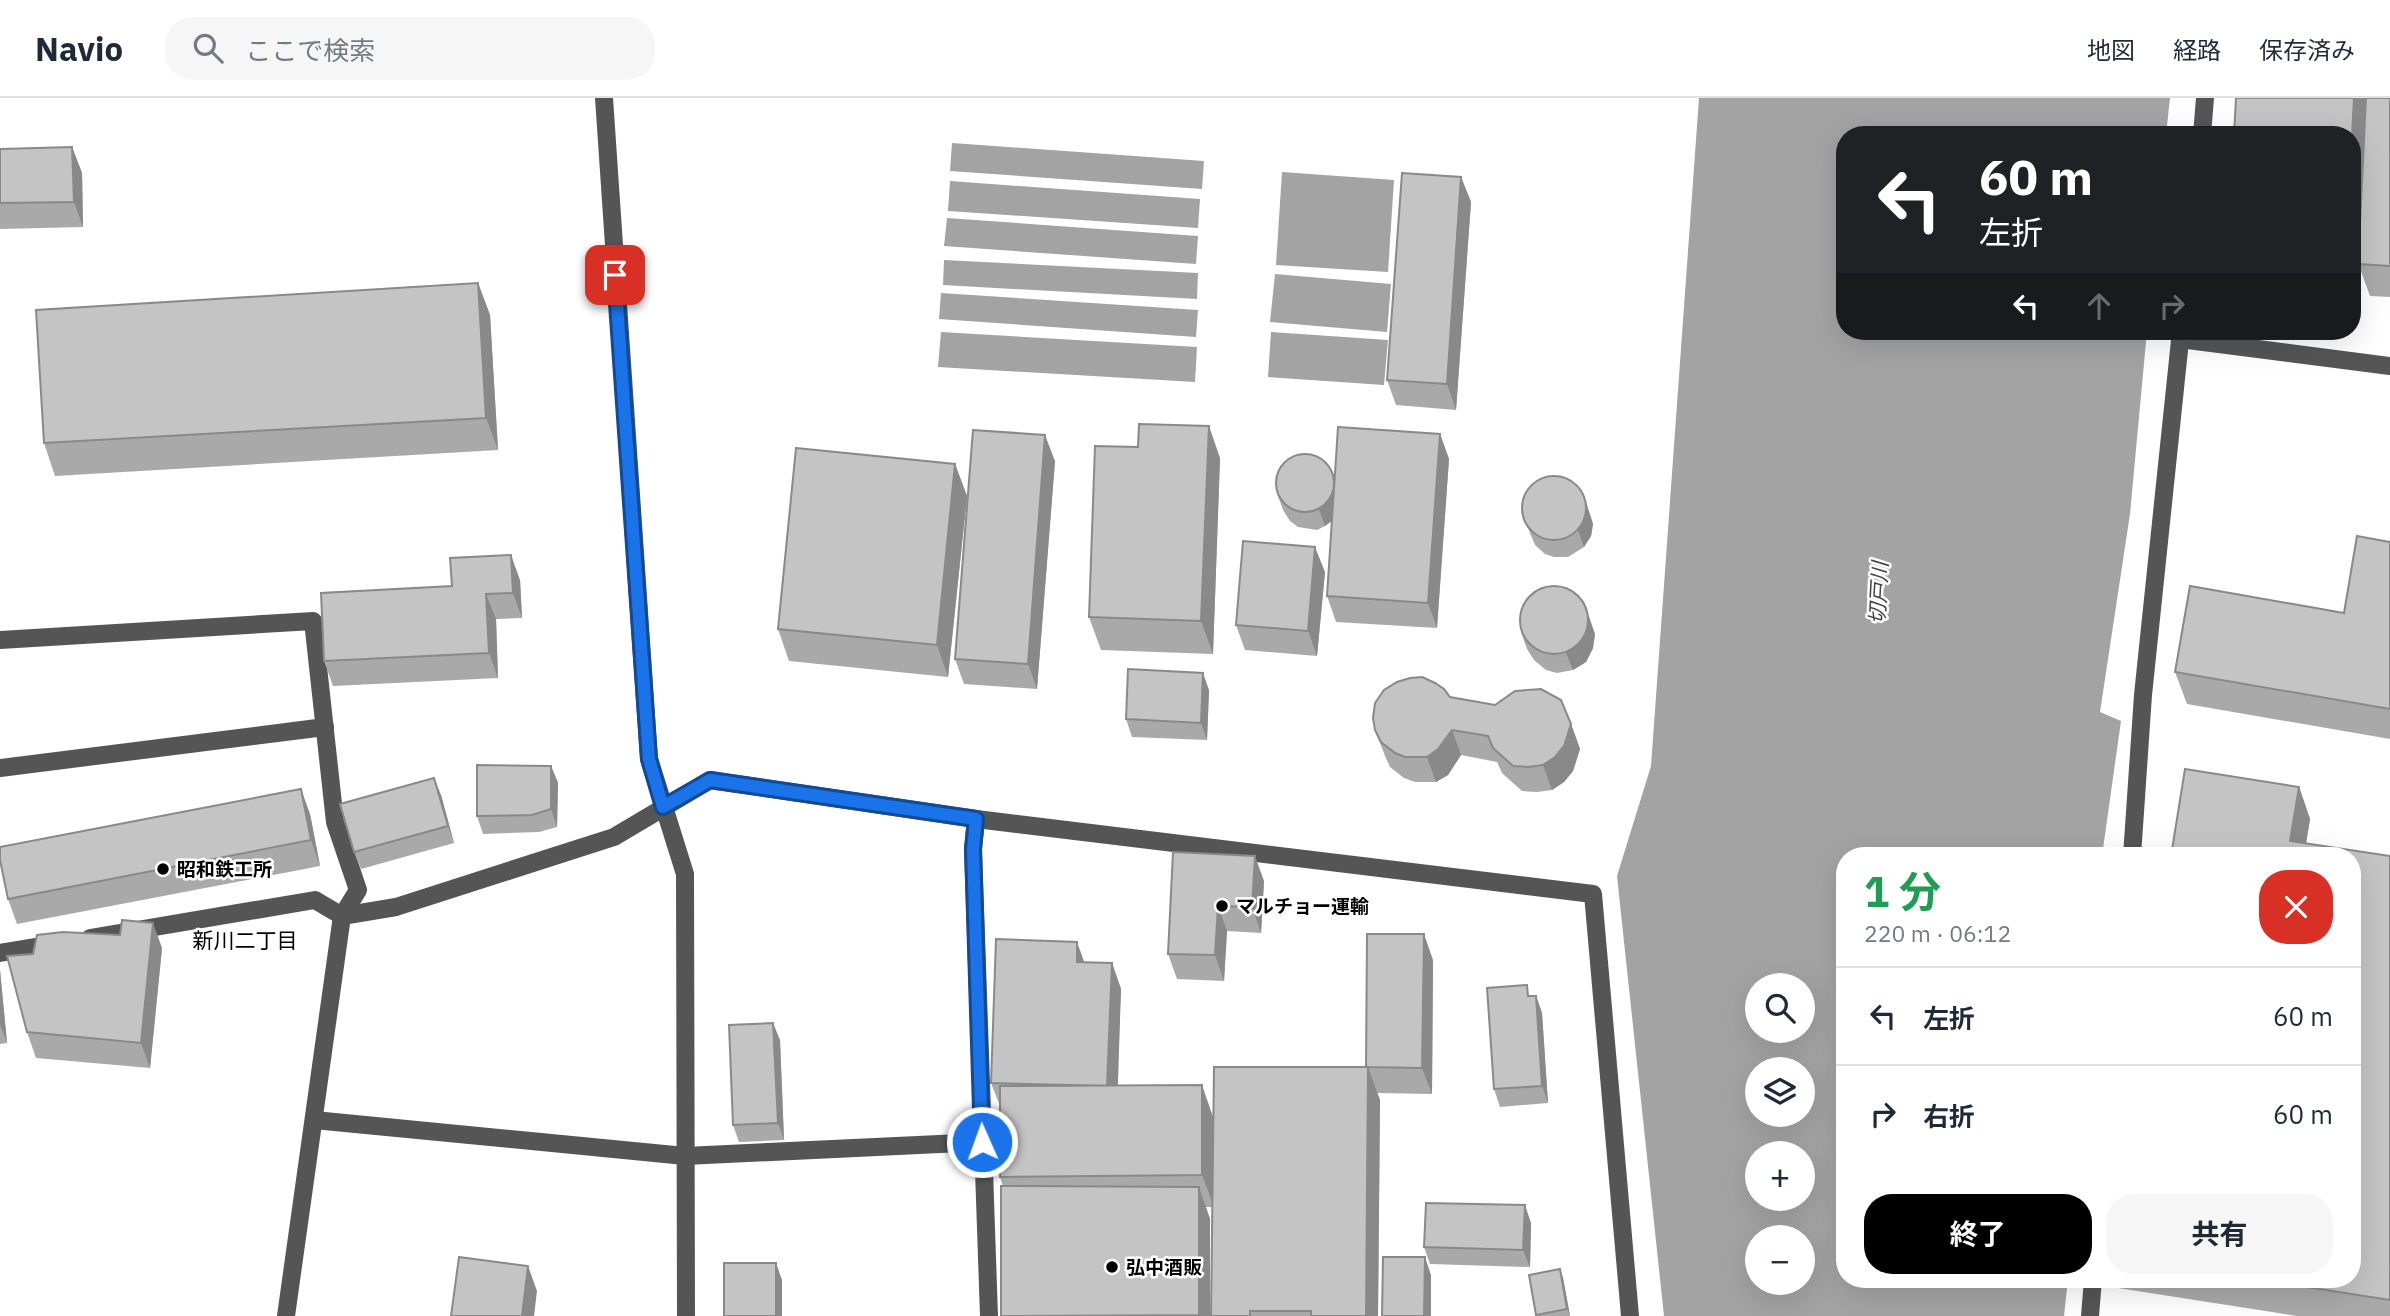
<!DOCTYPE html>
<html lang="ja">
<head>
<meta charset="utf-8">
<style>
	:root { --surface:#fff; --page:#f6f6f7; --text:#1f2937; --muted:#747a83; --line:#e0e1e3; --accent:#000 }
	body { margin:0; font-family:"IBM Plex Sans","Noto Sans JP",sans-serif; background:var(--page); color:var(--text); height:100vh; display:flex; flex-direction:column; font-size:26px; white-space:nowrap }
	* { box-sizing:border-box; margin:0 }
	p { font-size:23px; color:var(--muted) }
	.icon { flex:none; width:38px; height:38px; fill:none; stroke:currentColor; stroke-width:2; stroke-linecap:round; stroke-linejoin:round }
	.map { position:relative; flex:1; overflow:hidden }
	.details { position:absolute; left:1836px; top:749px; width:525px; height:441px; display:flex; flex-direction:column; background:var(--surface); border-radius:28px; box-shadow:0 7px 28px #0002 }
	.details>* { flex:none }
	.top-card { position:absolute; left:1836px; top:28px; width:525px; height:214px; border-radius:28px; box-shadow:0 7px 28px #0002; background:#202124; color:#fff; overflow:hidden }
	.controls { position:absolute; left:1745px; top:875px; display:grid; gap:14px }
	.controls a { display:grid; place-items:center; width:70px; height:70px; border-radius:50%; background:var(--surface); box-shadow:0 7px 28px #0002; font-size:35px }
	.pin { position:absolute; display:grid; place-items:center; width:60px; height:60px; color:#fff; margin:-30px; border-radius:14px; box-shadow:0 4px 10px #0006 }
	.me { position:absolute; width:77px; margin:-38px; rotate:358deg; stroke-linejoin:round; filter:drop-shadow(0 0 5px #0008) }
	.turn { display:flex; align-items:center; gap:24px; height:147px; padding:0 28px; font-size:32px }
	.turn .icon { width:91px; height:91px; stroke-width:2.5 }
	.turn b { display:block; font-size:49px; line-height:60px }
	.lanes { display:flex; align-items:center; height:66px; padding:0 28px; background:#0003; justify-content:center; gap:35px; direction:ltr }
	.lanes .off { opacity:.35 }
	.round { display:grid; place-items:center; flex:none; width:74px; height:74px; border-radius:28px; background:var(--page) }
	.overview { display:flex; align-items:center; justify-content:space-between; height:119px; padding:0 28px }
	h1 { font-size:42px; font-weight:700; line-height:52px; color:#1e9e55 }
	.action { display:flex; gap:14px; margin-top:auto; padding:14px 28px }
	.action a { flex:1; height:80px; border-radius:28px; background:var(--accent); color:#fff; font-size:28px; font-weight:700; line-height:80px; text-align:center }
	.action a+a { background:var(--page); color:var(--text) }
	ul { padding:0; list-style:none }
	li { display:flex; align-items:center; gap:21px; height:98px; padding:0 28px; border-top:2px solid var(--line) }
	li div { flex:1 }
	li b { display:block; font-size:26px }
	li em { font-style:normal }
	header { display:flex; align-items:center; gap:42px; box-sizing:border-box; height:98px; padding:0 35px; background:var(--surface); border-bottom:2px solid var(--line) }
	header strong { font-size:33px }
	nav { display:flex; gap:38px; margin-inline-start:auto; font-size:24px }
	.search { width:490px; height:63px; background:var(--page); display:flex; align-items:center; gap:18px; box-sizing:border-box; padding:0 24px; border-radius:28px; color:var(--muted); font-size:26px }
	.map>svg:first-child { display:block }
	.water { fill:#a3a3a3; fill-rule:evenodd }
	.lines { fill:none; stroke-linecap:round; stroke-linejoin:round }
	.minor { stroke:#555; stroke-width:18 }
	.wall { fill:#a9a9a9 }
	.shaded-wall { fill:#898989 }
	.building { fill:#c4c4c4; stroke:#898989; stroke-width:2 }
	.route-casing { stroke:#114b97; stroke-width:18 }
	.route { stroke:#1a73e8; stroke-width:12 }
	.poi-dot { fill:#000; stroke:#fff; stroke-width:2.5 }
	.labels { text-anchor:middle; stroke-width:5; stroke-linejoin:round; paint-order:stroke }
	.poi-label { font-size:19px; font-weight:bold; fill:#000; stroke:#fff; text-anchor:start }
	.water-label { font-size:21px; font-style:italic; fill:#444; stroke:#fff }
	.neighbourhood-label { font-size:21px; fill:#000; stroke:#fff }
</style>
</head>
<body>
<header>
<strong>Navio</strong>
<div class="search"><svg class="icon" aria-label="search" viewBox="0 0 24 24"><circle cx="10" cy="10" r="6"/><path d="M15 15l6 6"/></svg>ここで検索</div>
<nav><a>地図</a><a>経路</a><a>保存済み</a></nav>
</header>
<div class="map">
<svg width="2390" height="1218" viewBox="0 0 2390 1218">
	<rect width="100%" height="100%" fill="#fff"/>
	<g class="water">
		<path d="M1699 0H2170L2166 37H1844V233H2147L2130 416 2100 614 2121 623 2102 758H1844V1181H2068L2064 1218H1664L1617 778 1651 668ZM1757 887H1802V933H1757ZM1757 971H1802V1017H1757ZM1757 1055H1802V1101H1757ZM1757 1139H1802V1185H1757Z"/>
		<path d="M952 45 1204 63 1202 91 950 73Z"/>
		<path d="M1282 74 1394 82 1388 174 1276 167Z"/>
		<path d="M950 83 1200 101 1198 130 948 113Z"/>
		<path d="M947 120 1198 138 1196 166 944 148Z"/>
		<path d="M944 162 1198 175 1197 201 943 187Z"/>
		<path d="M1275 176 1391 186 1387 234 1270 224Z"/>
		<path d="M941 195 1198 212 1196 239 939 221Z"/>
		<path d="M941 234 1197 249 1195 284 938 269Z"/>
		<path d="M1271 234 1388 242 1384 287 1268 279Z"/>
	</g>
	<g class="lines">
		<g class="minor">
			<path d="M604 0 649 661 685 776 686 1218"/>
			<path d="M2202 37 2205 0"/>
			<path d="M2180 241 2390 268"/>
			<path d="M0 542 313 523 335 724 358 792 342 818 286 1218"/>
			<path d="M0 670 325 629"/>
			<path d="M976 721 973 751 989 1218"/>
			<path d="M2132 758 2143 597 2181 233"/>
			<path d="M90 840 315 802 342 818 396 809 614 739 710 682 976 721 1593 796 1630 1218"/>
			<path d="M0 855 59 845"/>
			<path d="M314 1022 685 1058 982 1044"/>
			<path d="M2090 1218 2093 1181"/>
		</g>
	</g>
	<g class="wall">
		<path d="M2390 0V199L2370 198 2358 165 2356 201H2352V37Z"/>
		<path d="M72 49 82 75 83 129 0 131V51Z"/>
		<path d="M1461 79 1471 104 1456 312 1396 307 1387 282Z"/>
		<path d="M478 185 490 217 498 352 55 378 44 345Z"/>
		<path d="M1440 336 1449 361 1437 530 1336 524 1327 498 1332 423 1325 428 1317 432 1298 429 1290 423 1283 412 1277 395 1333 375 1335 381Z"/>
		<path d="M1220 360 1213 556 1101 552 1089 519Z"/>
		<path d="M1055 363 1037 591 964 586 955 561Z"/>
		<path d="M955 366 967 398 948 579 789 563 778 531Z"/>
		<path d="M1583 395 1593 426 1591 438 1584 449 1568 459H1554L1545 456 1535 447 1523 418Z"/>
		<path d="M2390 444V641L2187 606 2175 574 2344 515Z"/>
		<path d="M1325 474 1317 558 1245 552 1236 527Z"/>
		<path d="M520 482 522 520 496 521 498 580 333 588 324 563 452 488Z"/>
		<path d="M1521 534 1595 536 1593 550 1586 564 1573 572 1557 575 1546 572 1534 562 1527 551Z"/>
		<path d="M1209 592 1207 642 1132 639 1126 621Z"/>
		<path d="M1571 626 1580 651 1573 673 1564 684 1552 692 1537 694 1522 693 1502 675 1497 664 1461 657 1448 677 1436 684H1415L1404 680 1390 669 1385 658 1375 632Z"/>
		<path d="M551 668 558 685 557 729 539 734 483 736 477 718Z"/>
		<path d="M2299 689 2310 721 2306 745 2390 758V1218H2297L2118 1190 2114 1181H2352L2171 758Z"/>
		<path d="M441 697 454 745 361 771 354 754Z"/>
		<path d="M310 716 320 768 17 826 8 801Z"/>
		<path d="M1173 754 1264 783 1261 835 1227 833 1224 883 1177 881 1168 856Z"/>
		<path d="M162 850 150 970 36 960 27 934Z"/>
		<path d="M1433 862 1432 996 1377 995 1380 1002 1378 1218H1211L1213 1109H1206L1210 1121V1218H1001L1003 1088 1000 1079V1008L991 985 1112 865 1121 891 1117 987 1213 1019 1366 969Z"/>
		<path d="M0 872 7 945 0 946Z"/>
		<path d="M1531 898H1536L1542 915 1548 1005 1500 1009 1494 991Z"/>
		<path d="M780 942 784 1042 739 1044 733 1027Z"/>
		<path d="M1531 1125 1530 1169 1430 1166 1424 1149Z"/>
		<path d="M1560 1171 1563 1180 1570 1218H1537L1529 1177Z"/>
	</g>
	<g class="shaded-wall">
		<path d="M2354 0H2368L2356 201 2352 191V38Z"/>
		<path d="M72 49 82 75 83 129 74 104Z"/>
		<path d="M1461 79 1471 104 1456 312 1447 286Z"/>
		<path d="M478 185 490 217 498 352 486 320Z"/>
		<path d="M1209 328 1220 360 1213 556 1201 523Z"/>
		<path d="M1440 336 1449 361 1437 530 1428 505Z"/>
		<path d="M1045 337 1055 363 1037 591 1028 566Z"/>
		<path d="M955 366 967 398 948 579 937 547Z"/>
		<path d="M1333 375 1339 392 1334 421 1325 428 1319 411Z"/>
		<path d="M1583 395 1593 426 1591 438 1584 449 1578 432Z"/>
		<path d="M1315 449 1325 474 1317 558 1308 533Z"/>
		<path d="M511 457 520 482 522 520 513 495Z"/>
		<path d="M486 496 496 521 498 580 489 555Z"/>
		<path d="M1584 504 1595 536 1593 550 1586 564 1573 572 1566 555Z"/>
		<path d="M1203 575 1209 592 1207 642 1201 625Z"/>
		<path d="M1571 626 1580 651 1573 673 1564 684 1552 692 1543 667Z"/>
		<path d="M1452 632 1461 657 1448 677 1436 684 1427 659Z"/>
		<path d="M551 668 558 685 557 729 551 711Z"/>
		<path d="M434 680 441 697 454 745 448 728Z"/>
		<path d="M2299 689 2310 721 2304 758 2290 743Z"/>
		<path d="M301 691 310 716 320 768 311 742Z"/>
		<path d="M1255 758 1264 783 1261 835 1252 809Z"/>
		<path d="M1218 808 1227 833 1224 883 1215 857Z"/>
		<path d="M153 825 162 850 150 970 141 945Z"/>
		<path d="M1424 836 1433 862 1432 996 1422 970Z"/>
		<path d="M1077 844 1086 869 1077 864Z"/>
		<path d="M1112 865 1121 891 1117 1014 1107 989Z"/>
		<path d="M0 872 7 945 0 926Z"/>
		<path d="M1536 898 1542 915 1548 1005 1542 988Z"/>
		<path d="M773 925 780 942 784 1042 778 1025Z"/>
		<path d="M1368 969 1380 1002 1378 1218H1366Z"/>
		<path d="M1202 987 1213 1019 1214 1109 1202 1077Z"/>
		<path d="M1199 1089 1210 1121V1218H1199Z"/>
		<path d="M1525 1107 1531 1125 1530 1169 1523 1152Z"/>
		<path d="M1425 1159 1431 1177V1218H1424Z"/>
		<path d="M776 1165 782 1182V1218H776Z"/>
		<path d="M528 1168 537 1193 534 1218H522Z"/>
		<path d="M1560 1171 1563 1180 1570 1218 1567 1211Z"/>
	</g>
	<g class="building">
		<path d="M2236 0H2354L2352 38V37H2234Z"/>
		<path d="M2366 0H2390V168L2358 166Z"/>
		<path d="M72 49 74 104 0 105V51Z"/>
		<path d="M1402 75 1461 79 1447 286 1387 282Z"/>
		<path d="M478 185 486 320 44 345 36 212Z"/>
		<path d="M1139 326 1209 328 1201 523 1089 519 1095 348 1138 349Z"/>
		<path d="M1338 329 1440 336 1428 505 1327 498Z"/>
		<path d="M973 332 1045 337 1028 566 955 561Z"/>
		<path d="M796 350 955 366 937 547 778 531Z"/>
		<circle cx="1305" cy="385" r="29"/>
		<circle cx="1554" cy="410" r="32"/>
		<path d="M2357 438 2390 444V611L2175 574 2190 488 2344 515Z"/>
		<path d="M1243 443 1315 449 1308 533 1236 527Z"/>
		<path d="M511 457 513 495 486 496 489 555 324 563 321 495 452 488 450 460Z"/>
		<circle cx="1554" cy="522" r="34"/>
		<path d="M1128 571 1203 575 1201 625 1126 621Z"/>
		<path d="M1422 579 1435 585 1444 591 1450 599 1495 607 1515 593 1541 591 1561 602 1571 626 1564 648 1555 659 1543 667 1528 669 1513 668 1493 650 1488 638 1452 632 1438 651 1427 659H1405L1395 655 1381 644 1375 632 1373 620 1375 605 1384 592 1397 584 1410 580Z"/>
		<path d="M477 667 551 668V711L532 717 477 718Z"/>
		<path d="M2185 671 2299 689 2290 743 2390 758V1202L2256 1181H2352V758H2171Z"/>
		<path d="M434 680 448 728 354 754 340 706Z"/>
		<path d="M301 691 311 742 8 801 0 762V749Z"/>
		<path d="M1173 754 1255 758 1252 809 1218 808 1215 857 1168 856Z"/>
		<path d="M122 822 153 825 141 945 27 934 7 858 33 856 37 837 63 834 120 837Z"/>
		<path d="M1367 836H1424L1422 970 1366 969Z"/>
		<path d="M996 841 1077 844V864L1112 865 1107 988 991 985Z"/>
		<path d="M1527 887 1528 898H1536L1542 988 1494 991 1487 890Z"/>
		<path d="M773 925 778 1025 733 1027 729 927Z"/>
		<path d="M1214 969H1368L1366 1218H1311V1213H1250V1218H1211Z"/>
		<path d="M1202 987V1077L1000 1079V988Z"/>
		<path d="M1001 1088 1199 1089V1217L1001 1218Z"/>
		<path d="M1426 1105 1525 1107 1523 1152 1424 1149Z"/>
		<path d="M459 1159 528 1168 522 1218H451Z"/>
		<path d="M1383 1159H1425L1424 1218H1382Z"/>
		<rect x="724" y="1165" width="52" height="53"/>
		<path d="M1560 1171 1567 1211 1536 1217 1529 1177Z"/>
	</g>
	<g class="lines">
		<g class="route-casing">
			<path id="route" d="M615 177 649 661 663 709 710 682 976 721 973 751 982 1044"/>
		</g>
		<use href="#route" class="route"/>
	</g>
	<g class="poi-dot">
		<circle cx="163" cy="771" r="7"/>
		<circle cx="1222" cy="808" r="7"/>
		<circle cx="1112" cy="1169" r="7"/>
	</g>
	<g class="labels">
		<g class="poi-label">
			<text x="177" y="778">昭和鉄工所</text>
			<text x="1236" y="815">マルチョー運輸</text>
			<text x="1126" y="1176">弘中酒販</text>
		</g>
		<g class="water-label">
			<text transform="translate(1879 495) rotate(-87)" y="7">切戸川</text>
		</g>
		<g class="neighbourhood-label">
			<text x="245" y="850">新川二丁目</text>
		</g>
	</g>
</svg>
<div class="controls">
<a><svg class="icon" aria-label="search" viewBox="0 0 24 24"><circle cx="10" cy="10" r="6"/><path d="M15 15l6 6"/></svg></a>
<a><svg class="icon" aria-label="layers" viewBox="0 0 24 24"><path d="M12 4l9 5-9 5-9-5zM3 14l9 5 9-5"/></svg></a>
<a>+</a>
<a>−</a>
</div>
<div class="pin" style="left:615px;top:177px;background:#d93025"><svg class="icon" aria-label="arrive" viewBox="0 0 24 24"><path d="M6 21V4h12l-3 4 3 4H6"/></svg></div>
<svg class="me" style="left:982px;top:1044px" viewBox="-20 -20 40 40"><circle r="17" fill="#1a73e8" stroke="#fff" stroke-width="3"/><path d="M0-11L8 9 0 5-8 9z" fill="#fff"/></svg>
<div class="top-card">
<div class="turn"><svg class="icon" aria-label="left" viewBox="0 0 24 24"><path d="M17 20v-9H6M10 6l-5 5 5 5"/></svg><div><b>60 m</b>左折</div></div>
<div class="lanes"><svg class="icon" aria-label="left" viewBox="0 0 24 24"><path d="M17 20v-9H6M10 6l-5 5 5 5"/></svg><svg class="icon off" aria-label="ahead" viewBox="0 0 24 24"><path d="M12 20V5M6 11l6-6 6 6"/></svg><svg class="icon off" aria-label="right" viewBox="0 0 24 24"><path d="M7 20v-9h11M14 6l5 5-5 5"/></svg></div>
</div>
<section class="details">
<div class="overview"><div><h1>1 分</h1><p>220 m · 06:12</p></div><a class="round" style="background:#d93025;color:#fff"><svg class="icon" aria-label="close" viewBox="0 0 24 24"><path d="M6 6l12 12M18 6L6 18"/></svg></a></div>
<ul>
<li><svg class="icon" aria-label="left" viewBox="0 0 24 24"><path d="M17 20v-9H6M10 6l-5 5 5 5"/></svg><div><b>左折</b></div><em>60 m</em></li>
<li><svg class="icon" aria-label="right" viewBox="0 0 24 24"><path d="M7 20v-9h11M14 6l5 5-5 5"/></svg><div><b>右折</b></div><em>60 m</em></li>
</ul>
<div class="action"><a>終了</a><a>共有</a></div>
</section>
</div>
</body>
</html>
